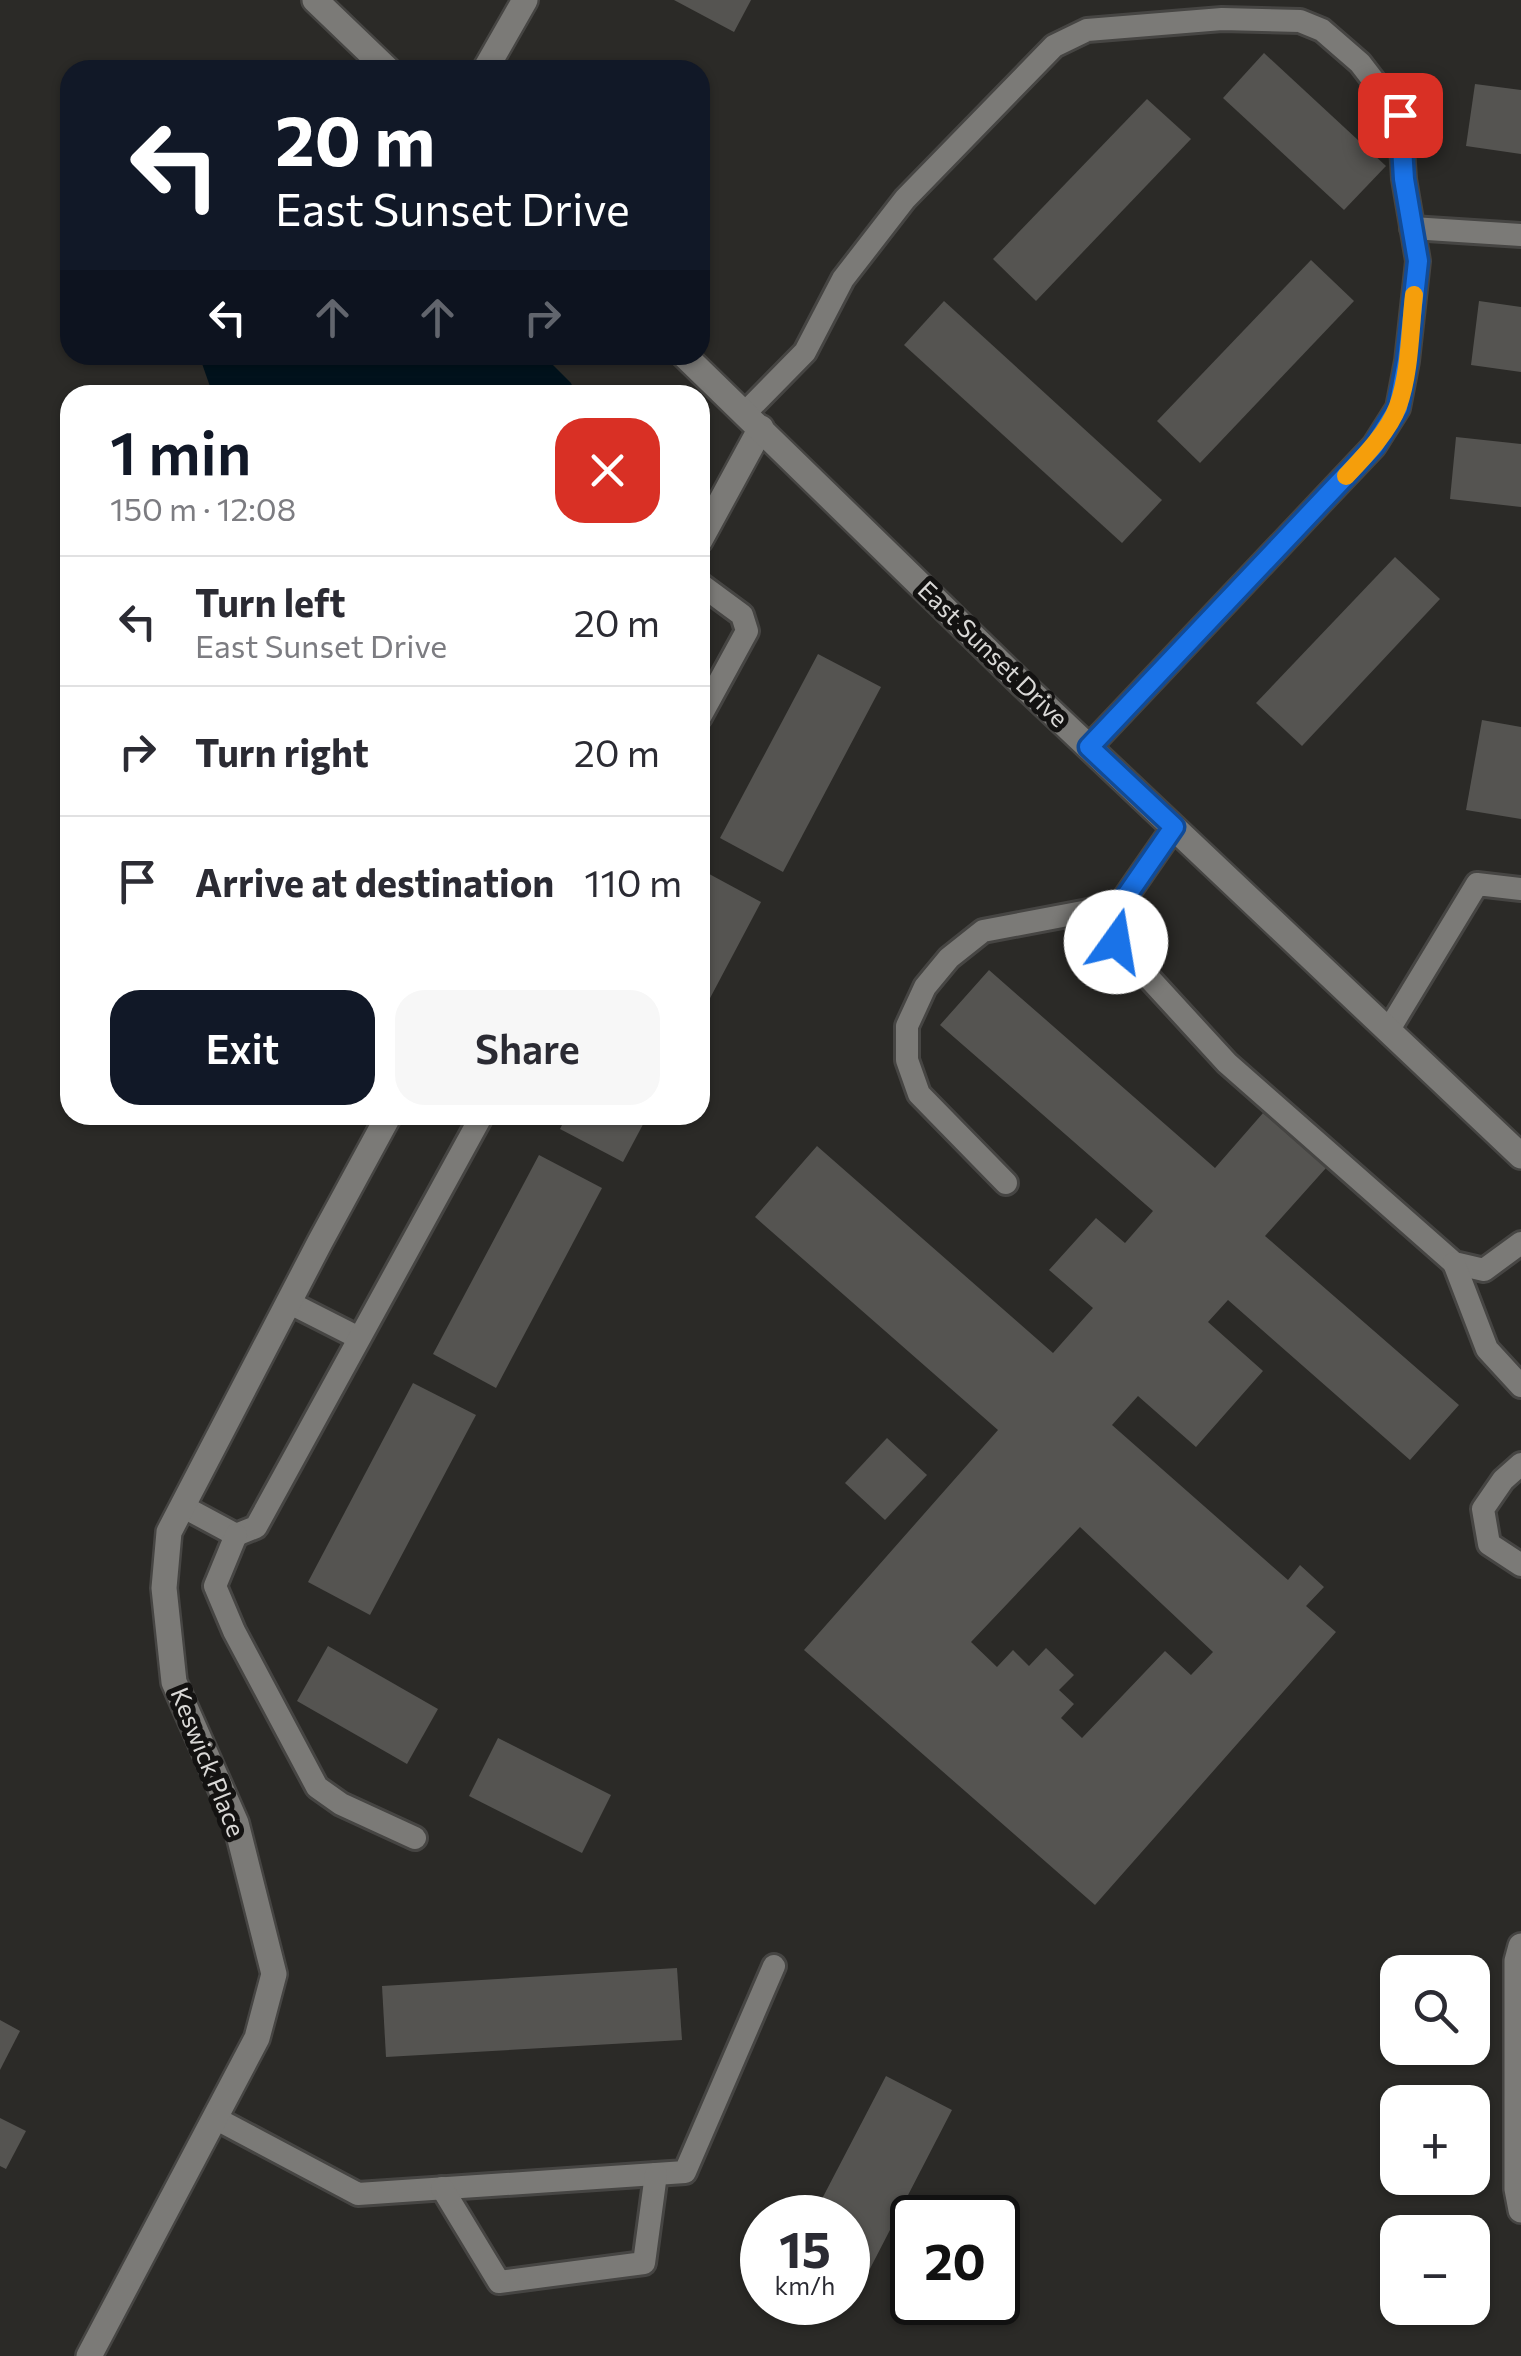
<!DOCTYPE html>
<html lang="en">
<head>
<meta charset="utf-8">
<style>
	:root { --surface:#fff; --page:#f7f7f7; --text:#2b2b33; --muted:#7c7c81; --line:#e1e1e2; --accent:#111827 }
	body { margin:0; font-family:Commissioner,sans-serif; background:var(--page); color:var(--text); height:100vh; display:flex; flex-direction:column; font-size:38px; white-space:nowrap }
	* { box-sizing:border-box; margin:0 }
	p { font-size:32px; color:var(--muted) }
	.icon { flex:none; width:55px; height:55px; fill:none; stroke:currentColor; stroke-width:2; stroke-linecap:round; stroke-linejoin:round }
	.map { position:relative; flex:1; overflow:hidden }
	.drawer { position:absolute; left:60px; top:385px; width:650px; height:740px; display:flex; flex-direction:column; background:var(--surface); border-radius:30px; box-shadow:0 2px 8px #0004 }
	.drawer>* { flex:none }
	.banner { position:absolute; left:60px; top:60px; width:650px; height:305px; border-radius:30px; box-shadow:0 2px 8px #0004; background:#111827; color:#fff; overflow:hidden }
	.fabs { position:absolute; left:1380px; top:1955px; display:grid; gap:20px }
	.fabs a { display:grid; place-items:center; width:110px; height:110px; border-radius:20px; background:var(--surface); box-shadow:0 2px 8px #0004; font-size:50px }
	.speed { position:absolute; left:740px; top:2195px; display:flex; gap:20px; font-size:50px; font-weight:700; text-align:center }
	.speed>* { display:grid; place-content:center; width:130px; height:130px; border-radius:50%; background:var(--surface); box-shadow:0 2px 8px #0004; line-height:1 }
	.speed small { font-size:25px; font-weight:400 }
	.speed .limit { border:5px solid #111; border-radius:15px; background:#fff; color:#111 }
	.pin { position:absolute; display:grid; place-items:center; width:85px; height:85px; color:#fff; margin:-42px; border-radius:20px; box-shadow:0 5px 15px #0006 }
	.me { position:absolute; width:110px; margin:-55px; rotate:13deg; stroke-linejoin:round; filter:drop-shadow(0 0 8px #0008) }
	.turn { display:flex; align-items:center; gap:35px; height:210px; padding:0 50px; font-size:45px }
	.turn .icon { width:130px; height:130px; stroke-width:2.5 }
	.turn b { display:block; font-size:70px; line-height:85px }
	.lanes { display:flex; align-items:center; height:95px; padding:0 50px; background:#0003; justify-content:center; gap:50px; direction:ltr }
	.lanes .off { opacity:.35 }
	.round { display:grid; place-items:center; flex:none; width:105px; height:105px; border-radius:30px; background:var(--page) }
	.summary { display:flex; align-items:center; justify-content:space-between; height:170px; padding:0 50px }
	h1 { font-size:60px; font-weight:600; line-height:75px; color:var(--accent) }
	.button { display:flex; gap:20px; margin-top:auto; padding:20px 50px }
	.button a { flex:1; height:115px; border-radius:30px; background:var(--accent); color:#fff; font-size:40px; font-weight:600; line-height:115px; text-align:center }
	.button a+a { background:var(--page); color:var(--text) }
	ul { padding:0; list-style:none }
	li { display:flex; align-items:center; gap:30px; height:130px; padding:0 50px; border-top:2px solid var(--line) }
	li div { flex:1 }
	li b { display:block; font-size:38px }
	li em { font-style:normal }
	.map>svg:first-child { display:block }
	.water { fill:#01121c }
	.building { fill:#555451; fill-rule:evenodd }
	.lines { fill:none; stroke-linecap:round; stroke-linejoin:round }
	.service-casing { stroke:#464543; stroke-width:28 }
	.minor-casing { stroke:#464543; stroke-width:30 }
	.tertiary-casing { stroke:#464543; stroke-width:30 }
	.service { stroke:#7b7a77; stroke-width:22 }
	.minor { stroke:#7b7a77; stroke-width:25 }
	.tertiary { stroke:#7b7a77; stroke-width:25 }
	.route-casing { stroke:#114b97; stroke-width:25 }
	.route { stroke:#1a73e8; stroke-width:18 }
	.slow { stroke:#f59e0b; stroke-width:18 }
	.labels { text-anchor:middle; stroke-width:10; stroke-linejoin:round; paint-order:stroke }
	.street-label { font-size:25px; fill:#d9d8d6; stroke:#131211 }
</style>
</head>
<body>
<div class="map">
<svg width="1521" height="2356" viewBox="0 0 1521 2356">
	<rect width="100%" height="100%" fill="#2b2a27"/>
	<path class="water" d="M199 355H543L571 383 576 395H213Z"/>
	<g class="building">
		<path d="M674 0H751L734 32Z"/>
		<path d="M1264 53 1386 166 1344 210 1223 98Z"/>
		<path d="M1475 84 1521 90V154L1466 146Z"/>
		<path d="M1147 99 1191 139 1036 301 993 259Z"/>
		<path d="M1311 260 1354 301 1200 463 1157 421Z"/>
		<path d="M944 301 1162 500 1122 543 904 345Z"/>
		<path d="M1479 301 1521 307V372L1471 365Z"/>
		<path d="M1456 437 1521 444V507L1450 499Z"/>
		<path d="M1395 557 1440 599 1302 746 1256 703Z"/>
		<path d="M818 654 881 687 783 872 720 838Z"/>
		<path d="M1482 720 1521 727V819L1466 810Z"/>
		<path d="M700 869 761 902 700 1017Z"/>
		<path d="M989 970 1215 1168 1263 1113 1326 1168 1265 1236 1459 1405 1410 1460 1228 1300 1208 1322 1263 1371 1196 1447 1138 1396 1112 1425 1288 1580 1300 1565 1324 1587 1306 1606 1336 1632 1095 1905 804 1650 998 1430 755 1217 817 1146 1053 1353 1093 1308 1049 1270 1096 1218 1125 1243 1153 1211 940 1025ZM1080 1527 1213 1652 1191 1675 1165 1651 1082 1738 1061 1718 1074 1704 1059 1690 1074 1675 1046 1648 1029 1666 1013 1650 997 1667 971 1642Z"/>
		<path d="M567 1115H648L623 1162 560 1129Z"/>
		<path d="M539 1155 602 1188 496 1388 433 1354Z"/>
		<path d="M413 1383 476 1415 370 1615 308 1582Z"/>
		<path d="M887 1438 927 1475 885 1520 845 1483Z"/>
		<path d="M328 1646 438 1709 407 1764 297 1701Z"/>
		<path d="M498 1738 611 1795 582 1853 469 1796Z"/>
		<path d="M677 1968 682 2040 386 2057 382 1986Z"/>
		<path d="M0 2020 20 2031 0 2070Z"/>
		<path d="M886 2076 952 2110 860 2288 848 2281V2218H812Z"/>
		<path d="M0 2118 26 2131 6 2169 0 2166Z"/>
	</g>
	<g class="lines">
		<g class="service-casing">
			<g id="service">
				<path d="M1412 228 1521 235"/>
				<path d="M745 413 805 352 843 279 905 199 1054 46 1087 30 1222 19 1300 21 1322 30 1360 63 1400 115 1404 179 1418 261 1407 361 1398 408 1374 446 1089 747"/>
				<path d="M700 584 742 615 747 631 700 717"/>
				<path d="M1174 827 1120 905 1116 942 1227 1063 1454 1263 1484 1270 1521 1243"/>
				<path d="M1388 1031 1477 884 1521 889"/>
				<path d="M1006 1183 919 1094 907 1060V1026L925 987 949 958 983 931 1120 905"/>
				<path d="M1454 1263 1487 1349 1521 1386"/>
				<path d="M288 1302 359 1338"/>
				<path d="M1521 1464 1503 1480 1483 1509 1489 1544 1521 1565"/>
				<path d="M182 1506 236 1535 256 1527 482 1115"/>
				<path d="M236 1535 215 1586 234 1631 317 1787 341 1804 415 1838"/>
				<path d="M215 2118 358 2194 685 2172 774 1966"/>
				<path d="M442 2188 499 2282 644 2263 656 2174"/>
			</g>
		</g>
		<g class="minor-casing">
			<g id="minor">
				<path d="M485 70 525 0"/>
				<path d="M700 540 761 428"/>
				<path d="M1521 1946 1517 1961V2189L1521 2210"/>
				<path d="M89 2356 257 2038 274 1974 236 1823 174 1682 164 1588 169 1532 320 1242 389 1115"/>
			</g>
		</g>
		<g class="tertiary-casing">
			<g id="tertiary">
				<path d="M315 0 388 70"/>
				<path d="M684 355 1021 683 1521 1156"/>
			</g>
		</g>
		<use href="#service" class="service"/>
		<use href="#minor" class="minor"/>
		<use href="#tertiary" class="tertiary"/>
	</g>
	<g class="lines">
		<g class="route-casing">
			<path id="route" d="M1116 942 1120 905 1174 827 1089 747 1374 446 1398 408 1407 361 1418 261 1404 179 1400 115"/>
		</g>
		<use href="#route" class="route"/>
		<path class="slow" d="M1346 476C1364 457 1389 431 1398 406 1410 373 1410 329 1414 295"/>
	</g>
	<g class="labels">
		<g class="street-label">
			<text transform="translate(993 654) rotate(44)" y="9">East Sunset Drive</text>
			<text transform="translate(208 1762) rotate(68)" y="9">Keswick Place</text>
		</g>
	</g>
</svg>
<div class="fabs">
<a><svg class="icon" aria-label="search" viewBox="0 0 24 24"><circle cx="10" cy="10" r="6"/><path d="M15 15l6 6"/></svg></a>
<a>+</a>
<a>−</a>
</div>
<div class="speed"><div>15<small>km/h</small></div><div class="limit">20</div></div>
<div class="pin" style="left:1400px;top:115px;background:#d93025"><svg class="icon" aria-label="arrive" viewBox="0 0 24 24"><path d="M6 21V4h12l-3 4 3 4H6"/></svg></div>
<svg class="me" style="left:1116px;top:942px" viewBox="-20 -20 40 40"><circle r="19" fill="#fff"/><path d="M0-13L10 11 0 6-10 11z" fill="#1a73e8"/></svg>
<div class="banner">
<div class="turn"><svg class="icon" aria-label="left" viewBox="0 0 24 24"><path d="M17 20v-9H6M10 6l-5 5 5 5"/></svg><div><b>20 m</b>East Sunset Drive</div></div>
<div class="lanes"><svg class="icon" aria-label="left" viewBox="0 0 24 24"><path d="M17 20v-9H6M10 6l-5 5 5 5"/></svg><svg class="icon off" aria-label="ahead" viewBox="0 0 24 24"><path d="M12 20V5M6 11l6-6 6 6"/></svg><svg class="icon off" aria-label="ahead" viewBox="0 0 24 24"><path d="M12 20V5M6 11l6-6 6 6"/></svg><svg class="icon off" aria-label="right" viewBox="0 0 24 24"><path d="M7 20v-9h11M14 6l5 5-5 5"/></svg></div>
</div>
<section class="drawer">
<div class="summary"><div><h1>1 min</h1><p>150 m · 12:08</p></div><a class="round" style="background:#d93025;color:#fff"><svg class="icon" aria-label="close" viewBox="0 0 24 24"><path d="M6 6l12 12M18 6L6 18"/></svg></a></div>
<ul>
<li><svg class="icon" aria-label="left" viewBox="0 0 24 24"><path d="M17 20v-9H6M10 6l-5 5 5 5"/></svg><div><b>Turn left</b><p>East Sunset Drive</p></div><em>20 m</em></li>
<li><svg class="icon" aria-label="right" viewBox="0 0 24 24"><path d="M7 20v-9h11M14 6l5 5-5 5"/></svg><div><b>Turn right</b></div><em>20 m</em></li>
<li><svg class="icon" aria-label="arrive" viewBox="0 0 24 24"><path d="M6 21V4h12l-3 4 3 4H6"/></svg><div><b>Arrive at destination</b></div><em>110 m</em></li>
</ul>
<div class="button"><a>Exit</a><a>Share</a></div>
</section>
</div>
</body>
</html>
